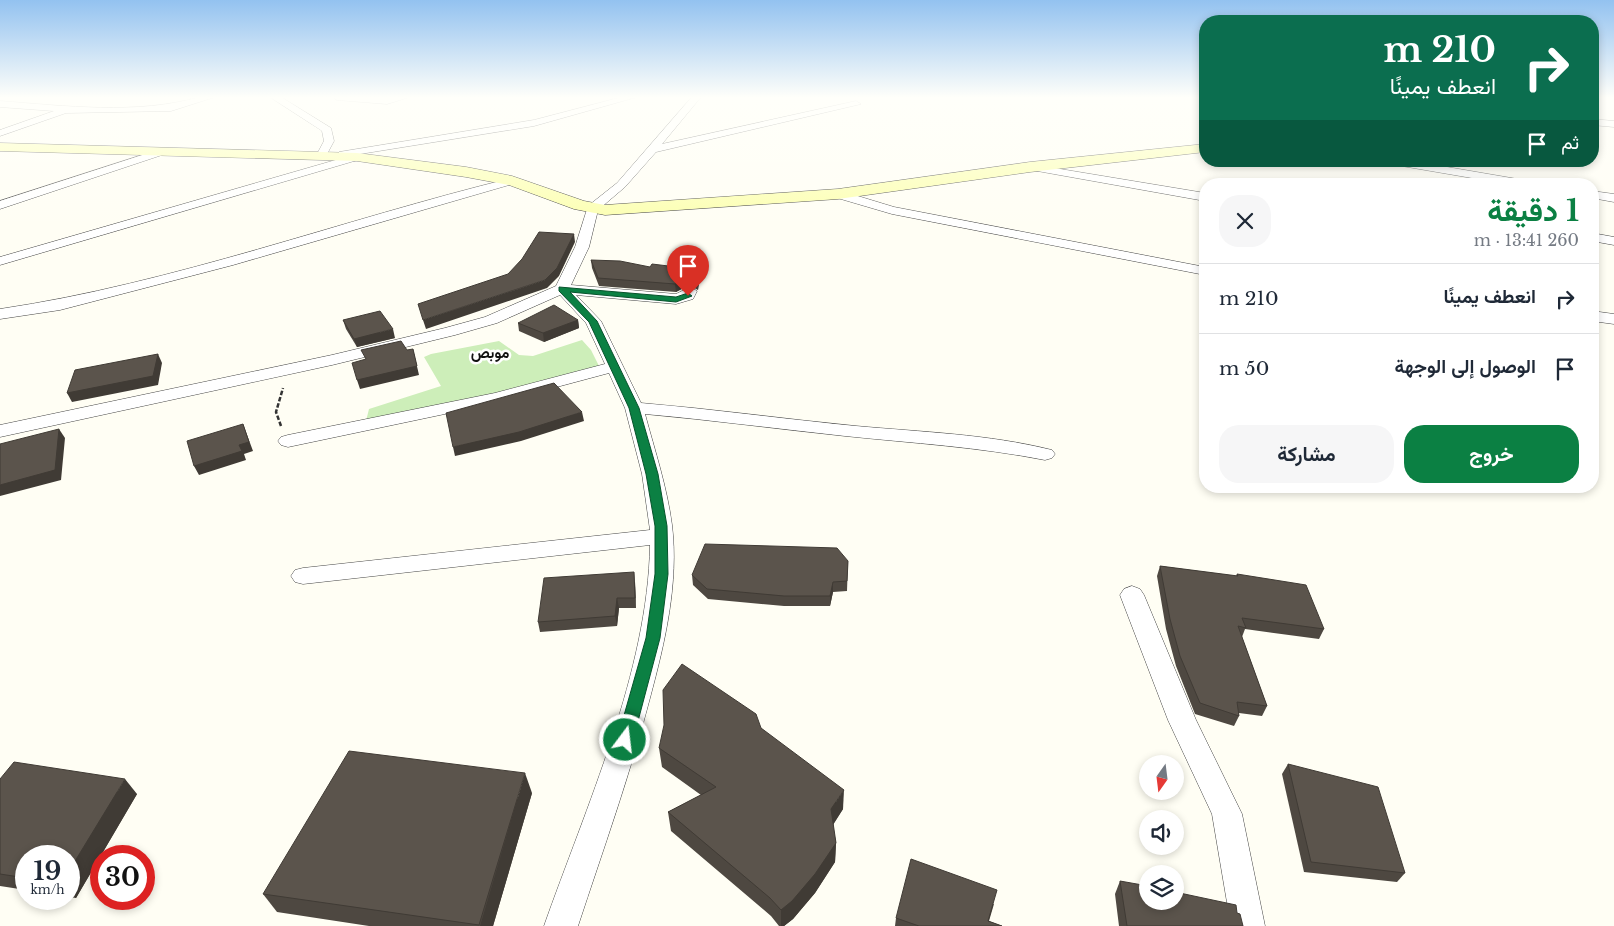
<!DOCTYPE html>
<html lang="ar">
<head>
<meta charset="utf-8">
<style>
	:root { --surface:#fff; --page:#f6f6f7; --text:#1f2937; --muted:#747a83; --line:#e0e1e3; --accent:#0b8043 }
	body { margin:0; font-family:"Libre Baskerville",Vazirmatn,serif; background:var(--page); color:var(--text); direction:rtl; height:100vh; display:flex; flex-direction:column; font-size:19px; white-space:nowrap }
	* { box-sizing:border-box; margin:0 }
	p { font-size:16px; color:var(--muted) }
	.icon { flex:none; width:28px; height:28px; fill:none; stroke:currentColor; stroke-width:2; stroke-linecap:round; stroke-linejoin:round }
	.map { position:relative; flex:1; overflow:hidden; direction:ltr }
	.details { position:absolute; left:1199px; top:178px; width:400px; height:315px; display:flex; flex-direction:column; background:var(--surface); border-radius:20px; box-shadow:0 2px 8px #0003; direction:rtl }
	.details>* { flex:none }
	.hud { position:absolute; left:1199px; top:15px; width:400px; height:152px; border-radius:20px; box-shadow:0 2px 8px #0003; direction:rtl; background:#0b6e4f; color:#fff; overflow:hidden }
	.needle { width:32px; rotate:194deg }
	.buttons { position:absolute; left:1139px; top:755px; display:grid; gap:10px }
	.buttons a { display:grid; place-items:center; width:45px; height:45px; border-radius:50%; background:var(--surface); box-shadow:0 2px 8px #0003; font-size:25px }
	.speed { position:absolute; left:15px; top:845px; display:flex; gap:10px; font-size:25px; font-weight:700; text-align:center }
	.speed>* { display:grid; place-content:center; width:65px; height:65px; border-radius:50%; background:var(--surface); box-shadow:0 2px 8px #0003; line-height:1 }
	.speed small { font-size:12px; font-weight:400 }
	.speed .limit { border:8px solid #d22; background:#fff; color:#111 }
	.pin { position:absolute; display:grid; place-items:center; width:42px; height:42px; color:#fff; margin:-51px -21px; border-radius:50% 50% 50% 0; rotate:-45deg; box-shadow:0 0 5px #0007 }
	.pin .icon { rotate:45deg }
	.me { position:absolute; width:55px; margin:-28px; rotate:15deg; stroke-linejoin:round; filter:drop-shadow(0 0 4px #0008) }
	.turn { display:flex; align-items:center; gap:18px; height:105px; padding:0 20px; font-size:22px }
	.turn .icon { width:65px; height:65px; stroke-width:2.5 }
	.turn b { display:block; font-size:35px; line-height:42px }
	.then { display:flex; align-items:center; height:48px; padding:0 20px; background:#0003; gap:10px; font-size:19px }
	.round { display:grid; place-items:center; flex:none; width:52px; height:52px; border-radius:20px; background:var(--page) }
	.summary { display:flex; align-items:center; justify-content:space-between; height:85px; padding:0 20px }
	h1 { font-size:30px; font-weight:700; line-height:38px; color:var(--accent) }
	.primary-button { display:flex; gap:10px; margin-top:auto; padding:10px 20px }
	.primary-button a { flex:1; height:58px; border-radius:20px; background:var(--accent); color:#fff; font-size:20px; font-weight:700; line-height:58px; text-align:center }
	.primary-button a+a { background:var(--page); color:var(--text) }
	ul { padding:0; list-style:none }
	li { display:flex; align-items:center; gap:15px; height:70px; padding:0 20px; border-top:1px solid var(--line) }
	li div { flex:1 }
	li b { display:block; font-size:19px }
	li em { font-style:normal }
	.map>svg:first-child { display:block }
	.green { fill:#cdeeb9 }
	.lines { fill:none; stroke-linecap:round; stroke-linejoin:round }
	.street-casing { stroke:#444; stroke-width:1 }
	.secondary-casing { stroke:#333; stroke-width:1 }
	.path { stroke:#333; stroke-width:2.5; stroke-dasharray:4.5 2; stroke-linecap:butt }
	.street { fill:#fff; fill-rule:evenodd }
	.secondary { fill:#fcffaf; fill-rule:evenodd }
	.wall { fill:#4e4841 }
	.shaded-wall { fill:#403b35 }
	.building { fill:#5b544c; stroke:#403b35 }
	.route { fill:#0b8043; stroke:#07532c }
	.labels { text-anchor:middle; stroke-width:5; stroke-linejoin:round; paint-order:stroke }
	.quarter-label { font-size:15px; font-weight:bold; fill:#111; stroke:#fff }
</style>
</head>
<body>
<div class="map">
<svg width="1614" height="926" viewBox="0 0 1614 926">
	<rect width="100%" height="100%" fill="#fffef4"/>
	<path class="green" d="M582 340 591 350 599 366 573 374 365 425 369 409 441 386 424 357 431 354 499 341 519 355 533 356Z"/>
	<g class="lines">
		<g class="street-casing">
			<g id="street">
				<path d="M200 97H215L171 111 66 113 0 136V130L54 111 0 107V101C66 106 136 115 200 97Z"/>
				<path d="M270 97H281L331 128 334 141 326 156 322 157 317 154 324 141 322 131Z"/>
				<path d="M333 97H410L387 104 337 100Z"/>
				<path d="M622 97H637L534 126 360 154 362 157 361 159 0 265V257L346 157 339 156V152L534 120Z"/>
				<path d="M692 97H701L662 144 856 101 861 104 656 152 625 187 598 210 589 247 571 285 676 294 690 287 697 291 693 299 676 304 576 295 601 321 641 403C713 409 784 419 856 426 921 432 988 434 1052 450L1055 454 1052 458 1045 460C979 447 912 443 845 436 778 429 712 420 645 414 655 451 667 487 672 525 679 583 665 642 650 698 630 775 603 850 578 926H544C586 807 648 671 650 545L303 584 295 582 291 576 295 570 303 568 650 530 642 474 625 408 609 373 497 403 288 447 281 445 278 441 281 437 288 435 495 393 605 364 586 323 560 295 497 323 455 335 332 365 0 437V425L332 355 445 328 485 317 556 286 575 247 588 206 617 183Z"/>
				<path d="M1592 119 1614 121V127L1592 125Z"/>
				<path d="M161 149 166 152 165 154 0 209V201Z"/>
				<path d="M1385 161H1412L1529 181 1535 184H1507L1390 164Z"/>
				<path d="M1030 164 1205 193V201L1026 169 1024 167Z"/>
				<path d="M512 178 516 179V183L233 265 60 310 0 319V309C175 283 341 220 512 178Z"/>
				<path d="M838 190 894 207 1205 267V275L892 214 834 197V191Z"/>
				<path d="M1592 191 1614 194V202L1592 198Z"/>
				<path d="M1592 233 1614 237V245L1592 241Z"/>
				<path d="M1592 311 1614 314V324L1592 321Z"/>
				<path d="M1132 586 1140 589 1144 595 1196 720 1242 814 1265 926H1231L1212 814 1168 720 1120 595 1124 589Z"/>
			</g>
		</g>
		<g class="secondary-casing">
			<path id="secondary" d="M0 143 357 153 466 167 512 176 584 201 605 205 838 189 1030 162 1205 144V152L1030 172 838 199 605 215 574 209 509 185 466 177 357 161 0 151Z"/>
		</g>
		<path class="path" d="M281 426 276 412 283 388"/>
		<use href="#street" class="street"/>
		<use href="#secondary" class="secondary"/>
	</g>
	<g class="wall">
		<path d="M591 260 699 278V285L698 290 689 285 676 292 599 286 592 268Z"/>
		<path d="M343 320 395 338 357 347 346 329Z"/>
		<path d="M578 320 579 328 544 342 519 331 518 323Z"/>
		<path d="M848 561 847 591 833 592 830 606H784L708 599 693 585 692 575Z"/>
		<path d="M1160 566 1236 576 1237 574 1324 629 1319 639 1245 629 1242 637 1267 706 1262 716 1239 713V716L1234 726 1195 714 1176 666 1166 629 1157 576Z"/>
		<path d="M635 582 636 608H619L617 626 540 632 538 622Z"/>
		<path d="M761 728 843 809 833 825 836 843 835 862 815 893 793 919 784 926H779L771 916 671 831 668 812 701 795 662 767 659 748Z"/>
		<path d="M1288 764 1405 873 1397 882 1304 872 1282 774Z"/>
		<path d="M0 779 137 794 76 898 69 897V856H26V890L0 886Z"/>
		<path d="M532 793 493 926H369L277 912 263 894Z"/>
		<path d="M1120 881 1237 913 1243 926H1119L1115 894Z"/>
		<path d="M994 904 989 921 1002 926H895L896 918Z"/>
	</g>
	<g class="shaded-wall">
		<path d="M574 234 575 242 559 276 547 288 426 329 423 320 545 280Z"/>
		<path d="M693 269 694 277 688 275Z"/>
		<path d="M688 277 689 285 676 292 675 284Z"/>
		<path d="M578 320 579 328 544 342 543 333Z"/>
		<path d="M393 329 395 338 357 347 354 339Z"/>
		<path d="M413 349 419 375 360 389 357 380Z"/>
		<path d="M158 354 162 363 158 385 72 402 67 393Z"/>
		<path d="M582 412 584 421 521 441 455 456 453 447Z"/>
		<path d="M243 424 253 451 244 454 246 460 199 475 194 466 239 445Z"/>
		<path d="M59 429 65 438 61 480 0 496V485Z"/>
		<path d="M634 572 635 582 636 608 635 598Z"/>
		<path d="M833 582V592L830 606V596Z"/>
		<path d="M617 598 619 608 617 626 615 616Z"/>
		<path d="M525 773 532 793 493 926H480Z"/>
		<path d="M125 779 137 794 76 898 69 890V871Z"/>
		<path d="M844 790 843 809 830 829 831 809Z"/>
		<path d="M836 843 835 862 815 893 793 919 784 926H781V910Z"/>
	</g>
	<g class="building">
		<path d="M539 232 574 234 557 268 545 280 423 320 418 304 508 274 522 259Z"/>
		<path d="M591 260 620 261 650 267 652 264 693 269 688 275 699 278 698 282 688 277 675 284 598 278Z"/>
		<path d="M554 305 578 320 543 333 518 323Z"/>
		<path d="M380 311 393 329 354 339 343 320Z"/>
		<path d="M401 341 407 350 413 349 417 366 357 380 352 363 366 359 361 350Z"/>
		<path d="M158 354 153 376 67 393 75 370Z"/>
		<path d="M554 383 582 412 519 432 453 447 446 413Z"/>
		<path d="M243 424 249 442 239 445 242 451 194 466 187 441Z"/>
		<path d="M59 429 55 470 0 485V444Z"/>
		<path d="M705 544 837 548 848 561 847 581 833 582 830 596H784L707 589 692 575Z"/>
		<path d="M1160 566 1238 576 1237 574 1306 585 1324 629 1242 618 1246 628 1238 626 1267 706 1237 702 1239 716 1200 703 1180 656 1170 619Z"/>
		<path d="M634 572 635 598H617L615 616 538 622 544 578Z"/>
		<path d="M682 664 756 714 761 728 844 790 831 809 836 843 815 874 792 901 781 910 770 898 668 812 716 787 659 748 664 725 663 690Z"/>
		<path d="M349 751 525 773 479 925 263 894Z"/>
		<path d="M14 762 125 779 69 871V856H26V878L0 874V779Z"/>
		<path d="M1288 764 1378 787 1405 873 1311 862Z"/>
		<path d="M911 859 997 890 988 921 1002 926H919L896 918Z"/>
		<path d="M1120 881 1148 886V901H1175V892L1236 905 1237 913 1240 914 1243 926H1127Z"/>
	</g>
	<linearGradient id="sky" x2="0" y2="1"><stop stop-color="#93c2f0"/><stop offset="0.43" stop-color="#fffffa"/><stop offset="1" stop-color="#fffffa" stop-opacity="0"/></linearGradient>
	<rect width="1614" height="227" fill="url(#sky)"/>
	<path class="route" d="M559 287 676 297 688 293 692 296 676 302 570 292 597 321 639 408 658 474 667 526 668 574 660 638 633 740 631 744 625 746 619 744 617 740 646 638 655 574V526L646 474 629 408 589 322 559 291Z"/>
	<g class="labels">
		<g class="quarter-label">
			<text x="490" y="358">موبص</text>
		</g>
	</g>
</svg>
<div class="buttons">
<a><svg class="needle" viewBox="-14 -14 28 28"><path d="M0-13l5 13h-10z" fill="#e53935"/><path d="M0 13l5-13h-10z" fill="#747a83"/></svg></a>
<a><svg class="icon" aria-label="sound" viewBox="0 0 24 24"><path d="M4 9h4l5-4v14l-5-4H4zM17 9q2 3 0 6"/></svg></a>
<a><svg class="icon" aria-label="layers" viewBox="0 0 24 24"><path d="M12 4l9 5-9 5-9-5zM3 14l9 5 9-5"/></svg></a>
</div>
<div class="speed"><div>19<small>km/h</small></div><div class="limit">30</div></div>
<div class="pin" style="left:688px;top:296px;background:#d93025"><svg class="icon" aria-label="arrive" viewBox="0 0 24 24"><path d="M6 21V4h12l-3 4 3 4H6"/></svg></div>
<svg class="me" style="left:625px;top:740px" viewBox="-20 -20 40 40"><circle r="17" fill="#0b8043" stroke="#fff" stroke-width="3"/><path d="M0-11L8 9 0 5-8 9z" fill="#fff"/></svg>
<div class="hud">
<div class="turn"><svg class="icon" aria-label="right" viewBox="0 0 24 24"><path d="M7 20v-9h11M14 6l5 5-5 5"/></svg><div><b>210 m</b>انعطف يمينًا</div></div>
<div class="then">ثم<svg class="icon" aria-label="arrive" viewBox="0 0 24 24"><path d="M6 21V4h12l-3 4 3 4H6"/></svg></div>
</div>
<section class="details">
<div class="summary"><div><h1>1 دقيقة</h1><p>260 m · 13:41</p></div><a class="round"><svg class="icon" aria-label="close" viewBox="0 0 24 24"><path d="M6 6l12 12M18 6L6 18"/></svg></a></div>
<ul>
<li><svg class="icon" aria-label="right" viewBox="0 0 24 24"><path d="M7 20v-9h11M14 6l5 5-5 5"/></svg><div><b>انعطف يمينًا</b></div><em>210 m</em></li>
<li><svg class="icon" aria-label="arrive" viewBox="0 0 24 24"><path d="M6 21V4h12l-3 4 3 4H6"/></svg><div><b>الوصول إلى الوجهة</b></div><em>50 m</em></li>
</ul>
<div class="primary-button"><a>خروج</a><a>مشاركة</a></div>
</section>
</div>
</body>
</html>
